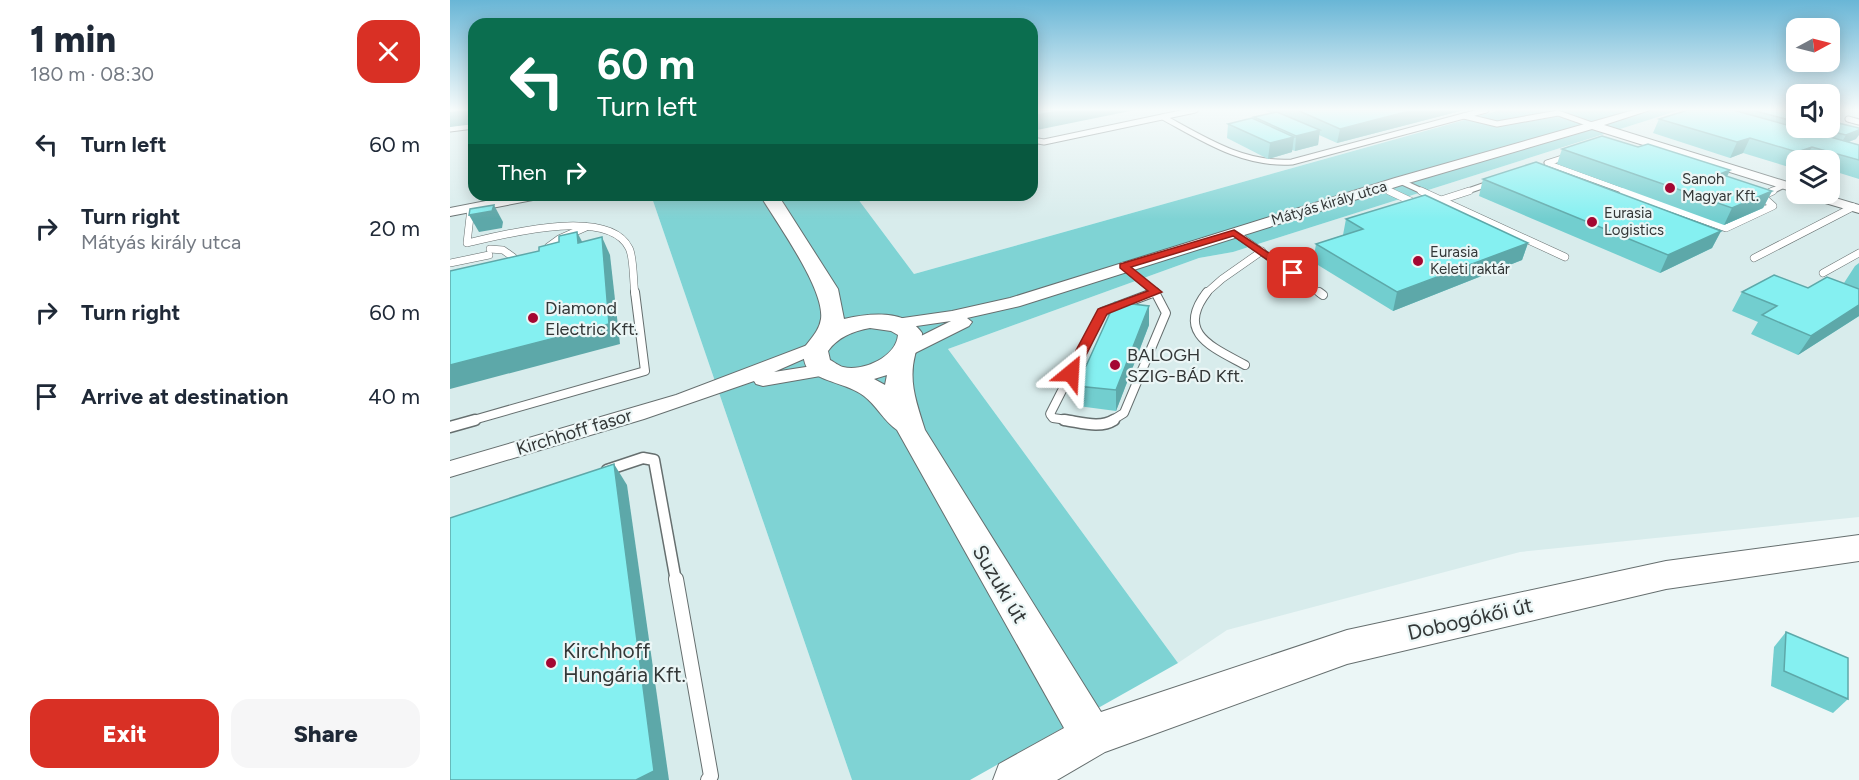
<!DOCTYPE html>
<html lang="en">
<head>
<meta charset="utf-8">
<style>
	:root { --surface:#fff; --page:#f6f6f7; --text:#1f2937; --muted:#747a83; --accent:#d93025 }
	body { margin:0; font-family:Figtree,sans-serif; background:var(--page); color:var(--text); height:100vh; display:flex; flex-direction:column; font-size:22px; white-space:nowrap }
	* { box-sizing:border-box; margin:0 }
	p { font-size:20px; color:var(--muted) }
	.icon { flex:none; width:33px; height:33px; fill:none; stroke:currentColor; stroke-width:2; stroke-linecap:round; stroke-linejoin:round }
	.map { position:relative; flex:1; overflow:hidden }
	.details { display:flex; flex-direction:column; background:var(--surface); width:450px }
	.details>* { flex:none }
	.hud { position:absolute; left:18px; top:18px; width:570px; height:183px; border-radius:18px; box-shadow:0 3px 15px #0003; background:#0b6e4f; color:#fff; overflow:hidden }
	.needle { width:39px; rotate:83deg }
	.buttons { position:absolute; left:1336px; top:18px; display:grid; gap:12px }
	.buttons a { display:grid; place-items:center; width:54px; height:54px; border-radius:12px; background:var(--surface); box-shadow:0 3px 15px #0003; font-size:30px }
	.pin { position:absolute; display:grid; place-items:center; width:51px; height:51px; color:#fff; margin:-26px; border-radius:12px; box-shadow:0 3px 9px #0006 }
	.me { position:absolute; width:66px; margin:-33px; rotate:27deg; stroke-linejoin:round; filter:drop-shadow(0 0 4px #0008) }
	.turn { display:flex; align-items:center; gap:21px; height:126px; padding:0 30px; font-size:27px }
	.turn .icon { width:78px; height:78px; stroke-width:2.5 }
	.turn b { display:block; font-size:42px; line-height:51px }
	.then { display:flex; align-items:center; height:57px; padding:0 30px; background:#0003; gap:12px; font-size:22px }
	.round { display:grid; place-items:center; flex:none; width:63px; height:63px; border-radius:18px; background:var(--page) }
	.headline { display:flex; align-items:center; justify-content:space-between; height:102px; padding:0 30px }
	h1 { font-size:36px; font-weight:800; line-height:45px }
	.action { display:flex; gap:12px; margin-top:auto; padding:12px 30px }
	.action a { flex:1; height:69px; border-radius:18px; background:var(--accent); color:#fff; font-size:24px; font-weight:800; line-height:69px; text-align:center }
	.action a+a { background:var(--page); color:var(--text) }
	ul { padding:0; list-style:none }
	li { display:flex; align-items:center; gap:18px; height:84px; padding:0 30px }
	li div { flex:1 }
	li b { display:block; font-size:22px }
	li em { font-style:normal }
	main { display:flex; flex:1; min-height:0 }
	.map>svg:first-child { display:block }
	.built { fill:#d8ecec; fill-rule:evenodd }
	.green { fill:#7fd3d4 }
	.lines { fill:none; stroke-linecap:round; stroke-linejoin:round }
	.lane-far4-casing { stroke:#666f6f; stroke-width:7 }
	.lane-far3-casing { stroke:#666f6f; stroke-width:8 }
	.lane-far2-casing { stroke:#666f6f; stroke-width:10 }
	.lane-far1-casing { stroke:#666f6f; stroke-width:13 }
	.lane-casing { stroke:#666f6f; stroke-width:16 }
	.street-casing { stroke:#666f6f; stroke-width:2 }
	.secondary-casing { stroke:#666f6f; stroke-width:2 }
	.lane-far4 { stroke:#fff; stroke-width:5 }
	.lane-far3 { stroke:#fff; stroke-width:7 }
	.lane-far2 { stroke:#fff; stroke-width:8 }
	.lane-far1 { stroke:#fff; stroke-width:10 }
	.lane { stroke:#fff; stroke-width:14 }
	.street { fill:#fff; fill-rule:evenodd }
	.secondary { fill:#fff; fill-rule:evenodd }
	.wall { fill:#72cecf }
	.shaded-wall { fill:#5da8a9 }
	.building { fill:#85f0f1; stroke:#5da8a9; stroke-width:1.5 }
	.route { fill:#d93025; stroke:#8d1f18; stroke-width:1.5 }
	.poi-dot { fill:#a40732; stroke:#ebf6f6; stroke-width:2 }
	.labels { text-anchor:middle; stroke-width:4.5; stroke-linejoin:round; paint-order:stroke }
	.far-poi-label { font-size:15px; fill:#333737; stroke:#ebf6f6; text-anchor:start }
	.far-street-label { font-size:15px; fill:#333737; stroke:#ebf6f6 }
	.poi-label { font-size:18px; fill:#333737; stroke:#ebf6f6; text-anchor:start }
	.street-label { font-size:18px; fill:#333737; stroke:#ebf6f6 }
	.near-street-label { font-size:21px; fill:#333737; stroke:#ebf6f6 }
	.near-poi-label { font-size:21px; fill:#333737; stroke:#ebf6f6; text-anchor:start }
</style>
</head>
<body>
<main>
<section class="details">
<div class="headline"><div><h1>1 min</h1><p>180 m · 08:30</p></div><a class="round" style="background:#d93025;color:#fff"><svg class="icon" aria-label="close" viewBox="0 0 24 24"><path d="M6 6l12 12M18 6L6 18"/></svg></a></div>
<ul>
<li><svg class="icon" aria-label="left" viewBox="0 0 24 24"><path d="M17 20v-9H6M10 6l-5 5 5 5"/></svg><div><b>Turn left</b></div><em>60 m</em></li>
<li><svg class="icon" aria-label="right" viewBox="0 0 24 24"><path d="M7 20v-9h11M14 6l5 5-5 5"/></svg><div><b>Turn right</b><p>Mátyás király utca</p></div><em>20 m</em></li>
<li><svg class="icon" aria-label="right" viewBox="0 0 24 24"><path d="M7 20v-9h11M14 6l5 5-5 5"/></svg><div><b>Turn right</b></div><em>60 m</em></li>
<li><svg class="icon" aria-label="arrive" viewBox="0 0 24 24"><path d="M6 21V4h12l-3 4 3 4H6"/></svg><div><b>Arrive at destination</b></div><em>40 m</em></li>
</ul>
<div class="action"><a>Exit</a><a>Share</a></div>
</section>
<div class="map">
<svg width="1409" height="780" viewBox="0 0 1409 780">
	<rect width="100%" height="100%" fill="#ebf6f6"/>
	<g class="built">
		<path d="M0 110H24V195H201L402 780H0Z"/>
		<path d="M582 110H1050L464 274 405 195H582Z"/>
		<path d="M1230 110H1347V128H1380V110H1409V517L1070 552 777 630 728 663 498 349 749 258 783 252ZM1347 160H1380V194H1347Z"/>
	</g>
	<path class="green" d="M1050 110H1230L783 252 749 258 498 349 728 663 520 780H402L201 195H405L464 274Z"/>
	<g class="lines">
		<g class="lane-far4-casing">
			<g id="lane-far4">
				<path d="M1014 116 1047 124 1108 113 1145 126"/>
				<path d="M713 117C755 140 793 165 842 162L1036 110"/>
				<path d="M1398 119 1409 122"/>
				<path d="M0 129 24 126"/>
				<path d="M582 140 594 142 745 110"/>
				<path d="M1119 156 1097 163 1177 192"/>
				<path d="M950 181 974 192"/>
				<path d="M932 187 942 192"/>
				<path d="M1015 192 1041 183"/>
				<path d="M1320 192 1334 185"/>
			</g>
		</g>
		<g class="lane-far3-casing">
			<g id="lane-far3">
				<path d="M939 191 969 205"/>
				<path d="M971 191 1115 257"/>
				<path d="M1173 191 1276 228 1323 206 1312 196 1323 191"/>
				<path d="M991 200 1019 191"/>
				<path d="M21 208 17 243C52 235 158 206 179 248 184 257 183 283 185 294"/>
				<path d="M785 233 871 294"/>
				<path d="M40 249 53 250 63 257 61 269"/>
				<path d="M98 252V247L109 239 136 227"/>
				<path d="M1304 258 1403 207"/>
				<path d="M0 263 39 255"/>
				<path d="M673 266 705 292"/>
				<path d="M1373 273 1409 253"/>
				<path d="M701 294 705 292"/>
				<path d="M755 294 772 279 812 251"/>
			</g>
		</g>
		<g class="lane-far2-casing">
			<g id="lane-far2">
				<path d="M757 292C725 333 762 347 795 365"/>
				<path d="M869 292 873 295"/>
				<path d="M20 421 195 371 185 292"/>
				<path d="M624 421 603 418 600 414 652 312 705 292"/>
				<path d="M661 421 674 413 716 313 705 292"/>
			</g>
		</g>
		<g class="lane-far1-casing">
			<g id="lane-far1">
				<path d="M614 420C630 422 650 429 664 420"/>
				<path d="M0 427 25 420"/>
				<path d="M157 470 193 458 204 460 226 581"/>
			</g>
		</g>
		<g class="lane-casing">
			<path id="lane" d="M226 579 261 776 258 780"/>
		</g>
		<g class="street-casing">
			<g id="street">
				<path d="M1184 110H1200L1154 125 1347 185V193L1142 129 955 184 570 306 517 318 522 322 519 326 465 353H453L450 349 453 345 501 321 446 329 440 328 437 324 440 320 446 319 502 311 560 298 945 178Z"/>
				<path d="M1353 194H1372L1409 205V213L1355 197Z"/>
				<path d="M67 195H95L88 199 0 216V208Z"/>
				<path d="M368 341 374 342 377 346 374 350 324 372 375 364 382 366 384 370 382 374 313 386 306 384 304 381 194 419 0 477V461L226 395Z"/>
			</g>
		</g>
		<g class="secondary-casing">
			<path id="secondary" d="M310 195H328L388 289 394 319C419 313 456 309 472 333 472 346 467 346 465 355 458 382 467 404 475 430L651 712 897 630 1216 561 1409 535V561L1216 589 897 664 655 752 607 780H543L549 764 614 728 447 430C434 421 426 405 414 396 397 383 373 383 358 369 354 364 354 357 352 351 359 340 369 332 371 319 375 289 326 222 310 195ZM420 328 441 331 448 335C446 357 413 372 393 367 389 366 384 362 380 360L378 351C388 337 403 331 420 328ZM437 375 435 385 424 379Z"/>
		</g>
		<use href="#lane-far4" class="lane-far4"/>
		<use href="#lane-far3" class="lane-far3"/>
		<use href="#lane-far2" class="lane-far2"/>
		<use href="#lane-far1" class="lane-far1"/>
		<use href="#lane" class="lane"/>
		<use href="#street" class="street"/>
		<use href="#secondary" class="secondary"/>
	</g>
	<g class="wall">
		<path d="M814 110H1014L887 143 869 135 868 145 845 151 842 150V152L818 159 777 138 778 124 804 119V117L821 113Z"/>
		<path d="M1238 110H1339L1347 112V128H1380L1406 139 1399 142 1409 145V179L1380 170V160H1347V164L1339 167 1293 153 1280 158 1203 133 1209 119Z"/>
		<path d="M1188 147 1280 170 1277 177 1322 191 1313 208 1274 225 1107 164 1112 149Z"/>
		<path d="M1033 179 1271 231 1262 248 1210 273 1029 196Z"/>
		<path d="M896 219 1078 243 1072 260 943 311 863 262 866 244 893 235Z"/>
		<path d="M1409 263V316L1348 355 1301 334 1308 322 1282 311 1292 292 1358 288 1394 283 1405 266Z"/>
		<path d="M699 306V325L666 411 628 406 627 386Z"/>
		<path d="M1336 632 1398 699 1383 713 1321 686 1324 647Z"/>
	</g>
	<g class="shaded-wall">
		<path d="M12 110H24V124L0 127V112Z"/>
		<path d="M614 110H685L582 131V116Z"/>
		<path d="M963 110H1014L887 143 890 129Z"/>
		<path d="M870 130 868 145 845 151 846 136Z"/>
		<path d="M1409 130V135L1406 139 1390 145 1396 135Z"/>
		<path d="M844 137 842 152 818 159 820 143Z"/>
		<path d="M1300 138 1293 153 1280 158 1287 142Z"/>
		<path d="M1362 147 1354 160H1347V164L1339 167 1347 152Z"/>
		<path d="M1280 170 1272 186 1270 174Z"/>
		<path d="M1322 191 1313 208 1274 225 1282 208Z"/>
		<path d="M44 205 53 222 52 228 29 232 19 215Z"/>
		<path d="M1271 231 1262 248 1210 273 1218 255Z"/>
		<path d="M127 232 136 249 128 243Z"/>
		<path d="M152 237 160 255 170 344 0 389V365Z"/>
		<path d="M1078 243 1072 260 943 311 947 292Z"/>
		<path d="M1409 305V316L1348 355 1361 336Z"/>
		<path d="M699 306V325L666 411V390Z"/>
		<path d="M164 464 177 485 219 780H186Z"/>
	</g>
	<g class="building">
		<path d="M582 110H614L582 116Z"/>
		<path d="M847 110H963L890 129Z"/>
		<path d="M1238 110H1283L1409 145V160L1362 147 1347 152 1300 138 1287 142 1209 119Z"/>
		<path d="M1302 110H1339L1347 112V122Z"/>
		<path d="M827 112 870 130 846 136 804 117Z"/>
		<path d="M802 118 844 137 820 143 778 124Z"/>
		<path d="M1380 121 1409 128V130L1396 135 1367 128H1380Z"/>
		<path d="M1152 136 1188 147 1198 144 1280 170 1270 174 1322 191 1282 208 1112 149Z"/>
		<path d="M1086 162 1271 231 1218 255 1033 179Z"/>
		<path d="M975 195 1078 243 947 292 866 244 913 229 896 219Z"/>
		<path d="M44 205 42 211 19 215 20 209Z"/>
		<path d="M127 232 128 243 152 237 159 324 0 365V271L89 251V247L109 242V236Z"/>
		<path d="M1324 275 1358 288 1377 277 1409 289V305L1361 336 1312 315 1327 306 1292 292Z"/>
		<path d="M665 302 699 306 666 390 627 386Z"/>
		<path d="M164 464 204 771 186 780H0V518Z"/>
		<path d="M1336 632 1398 658V699L1334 671Z"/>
	</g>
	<linearGradient id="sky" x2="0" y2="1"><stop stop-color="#69b6d6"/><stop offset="0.5" stop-color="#f6fbfb"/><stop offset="1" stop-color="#f6fbfb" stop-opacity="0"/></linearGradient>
	<rect width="1409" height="219" fill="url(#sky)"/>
	<path class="route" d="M784 230 846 271V275H839L783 236 681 267 712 292 657 314 627 373 626 376H616L614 373 648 309 698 291 670 268V264Z"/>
	<g class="poi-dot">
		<circle cx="1220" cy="188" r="6"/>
		<circle cx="1142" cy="222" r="6"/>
		<circle cx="968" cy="261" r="6"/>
		<circle cx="83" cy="318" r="6"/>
		<circle cx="665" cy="365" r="6"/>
		<circle cx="101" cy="663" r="6"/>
	</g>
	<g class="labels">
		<g class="far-poi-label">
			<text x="1232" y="184">Sanoh<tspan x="1232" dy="17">Magyar Kft.</tspan></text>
			<text x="1154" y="218">Eurasia<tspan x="1154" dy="17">Logistics</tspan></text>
			<text x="980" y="257">Eurasia<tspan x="980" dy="17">Keleti raktár</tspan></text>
		</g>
		<g class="far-street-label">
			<text transform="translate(879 203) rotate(-17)" y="5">Mátyás király utca</text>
		</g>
		<g class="poi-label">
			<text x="95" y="314">Diamond<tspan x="95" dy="21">Electric Kft.</tspan></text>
			<text x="677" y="361">BALOGH<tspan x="677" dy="21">SZIG-BÁD Kft.</tspan></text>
		</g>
		<g class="street-label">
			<text transform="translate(124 432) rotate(-17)" y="6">Kirchhoff fasor</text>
		</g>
		<g class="near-street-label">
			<text transform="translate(550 584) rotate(59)" y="7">Suzuki út</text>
			<text transform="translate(1020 619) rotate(-13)" y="7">Dobogókői út</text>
		</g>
		<g class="near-poi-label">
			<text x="113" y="658">Kirchhoff<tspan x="113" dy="24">Hungária Kft.</tspan></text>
		</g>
	</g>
</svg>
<div class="buttons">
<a><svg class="needle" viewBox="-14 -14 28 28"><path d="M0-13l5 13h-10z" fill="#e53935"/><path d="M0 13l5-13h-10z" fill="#747a83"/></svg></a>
<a><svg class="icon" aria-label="sound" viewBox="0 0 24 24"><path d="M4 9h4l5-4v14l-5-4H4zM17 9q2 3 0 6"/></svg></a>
<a><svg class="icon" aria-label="layers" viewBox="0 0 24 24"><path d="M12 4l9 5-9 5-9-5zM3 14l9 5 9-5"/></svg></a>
</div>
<div class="pin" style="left:843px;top:273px;background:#d93025"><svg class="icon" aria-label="arrive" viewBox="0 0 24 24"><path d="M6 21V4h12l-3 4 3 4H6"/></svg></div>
<svg class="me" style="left:621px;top:373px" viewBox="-20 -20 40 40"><path d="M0-17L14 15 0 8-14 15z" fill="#d93025" stroke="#fff" stroke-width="4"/></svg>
<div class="hud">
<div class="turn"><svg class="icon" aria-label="left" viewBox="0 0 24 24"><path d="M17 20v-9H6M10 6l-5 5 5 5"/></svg><div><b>60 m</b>Turn left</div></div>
<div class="then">Then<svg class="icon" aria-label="right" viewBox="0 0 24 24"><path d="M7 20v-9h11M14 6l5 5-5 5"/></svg></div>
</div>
</div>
</main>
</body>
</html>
